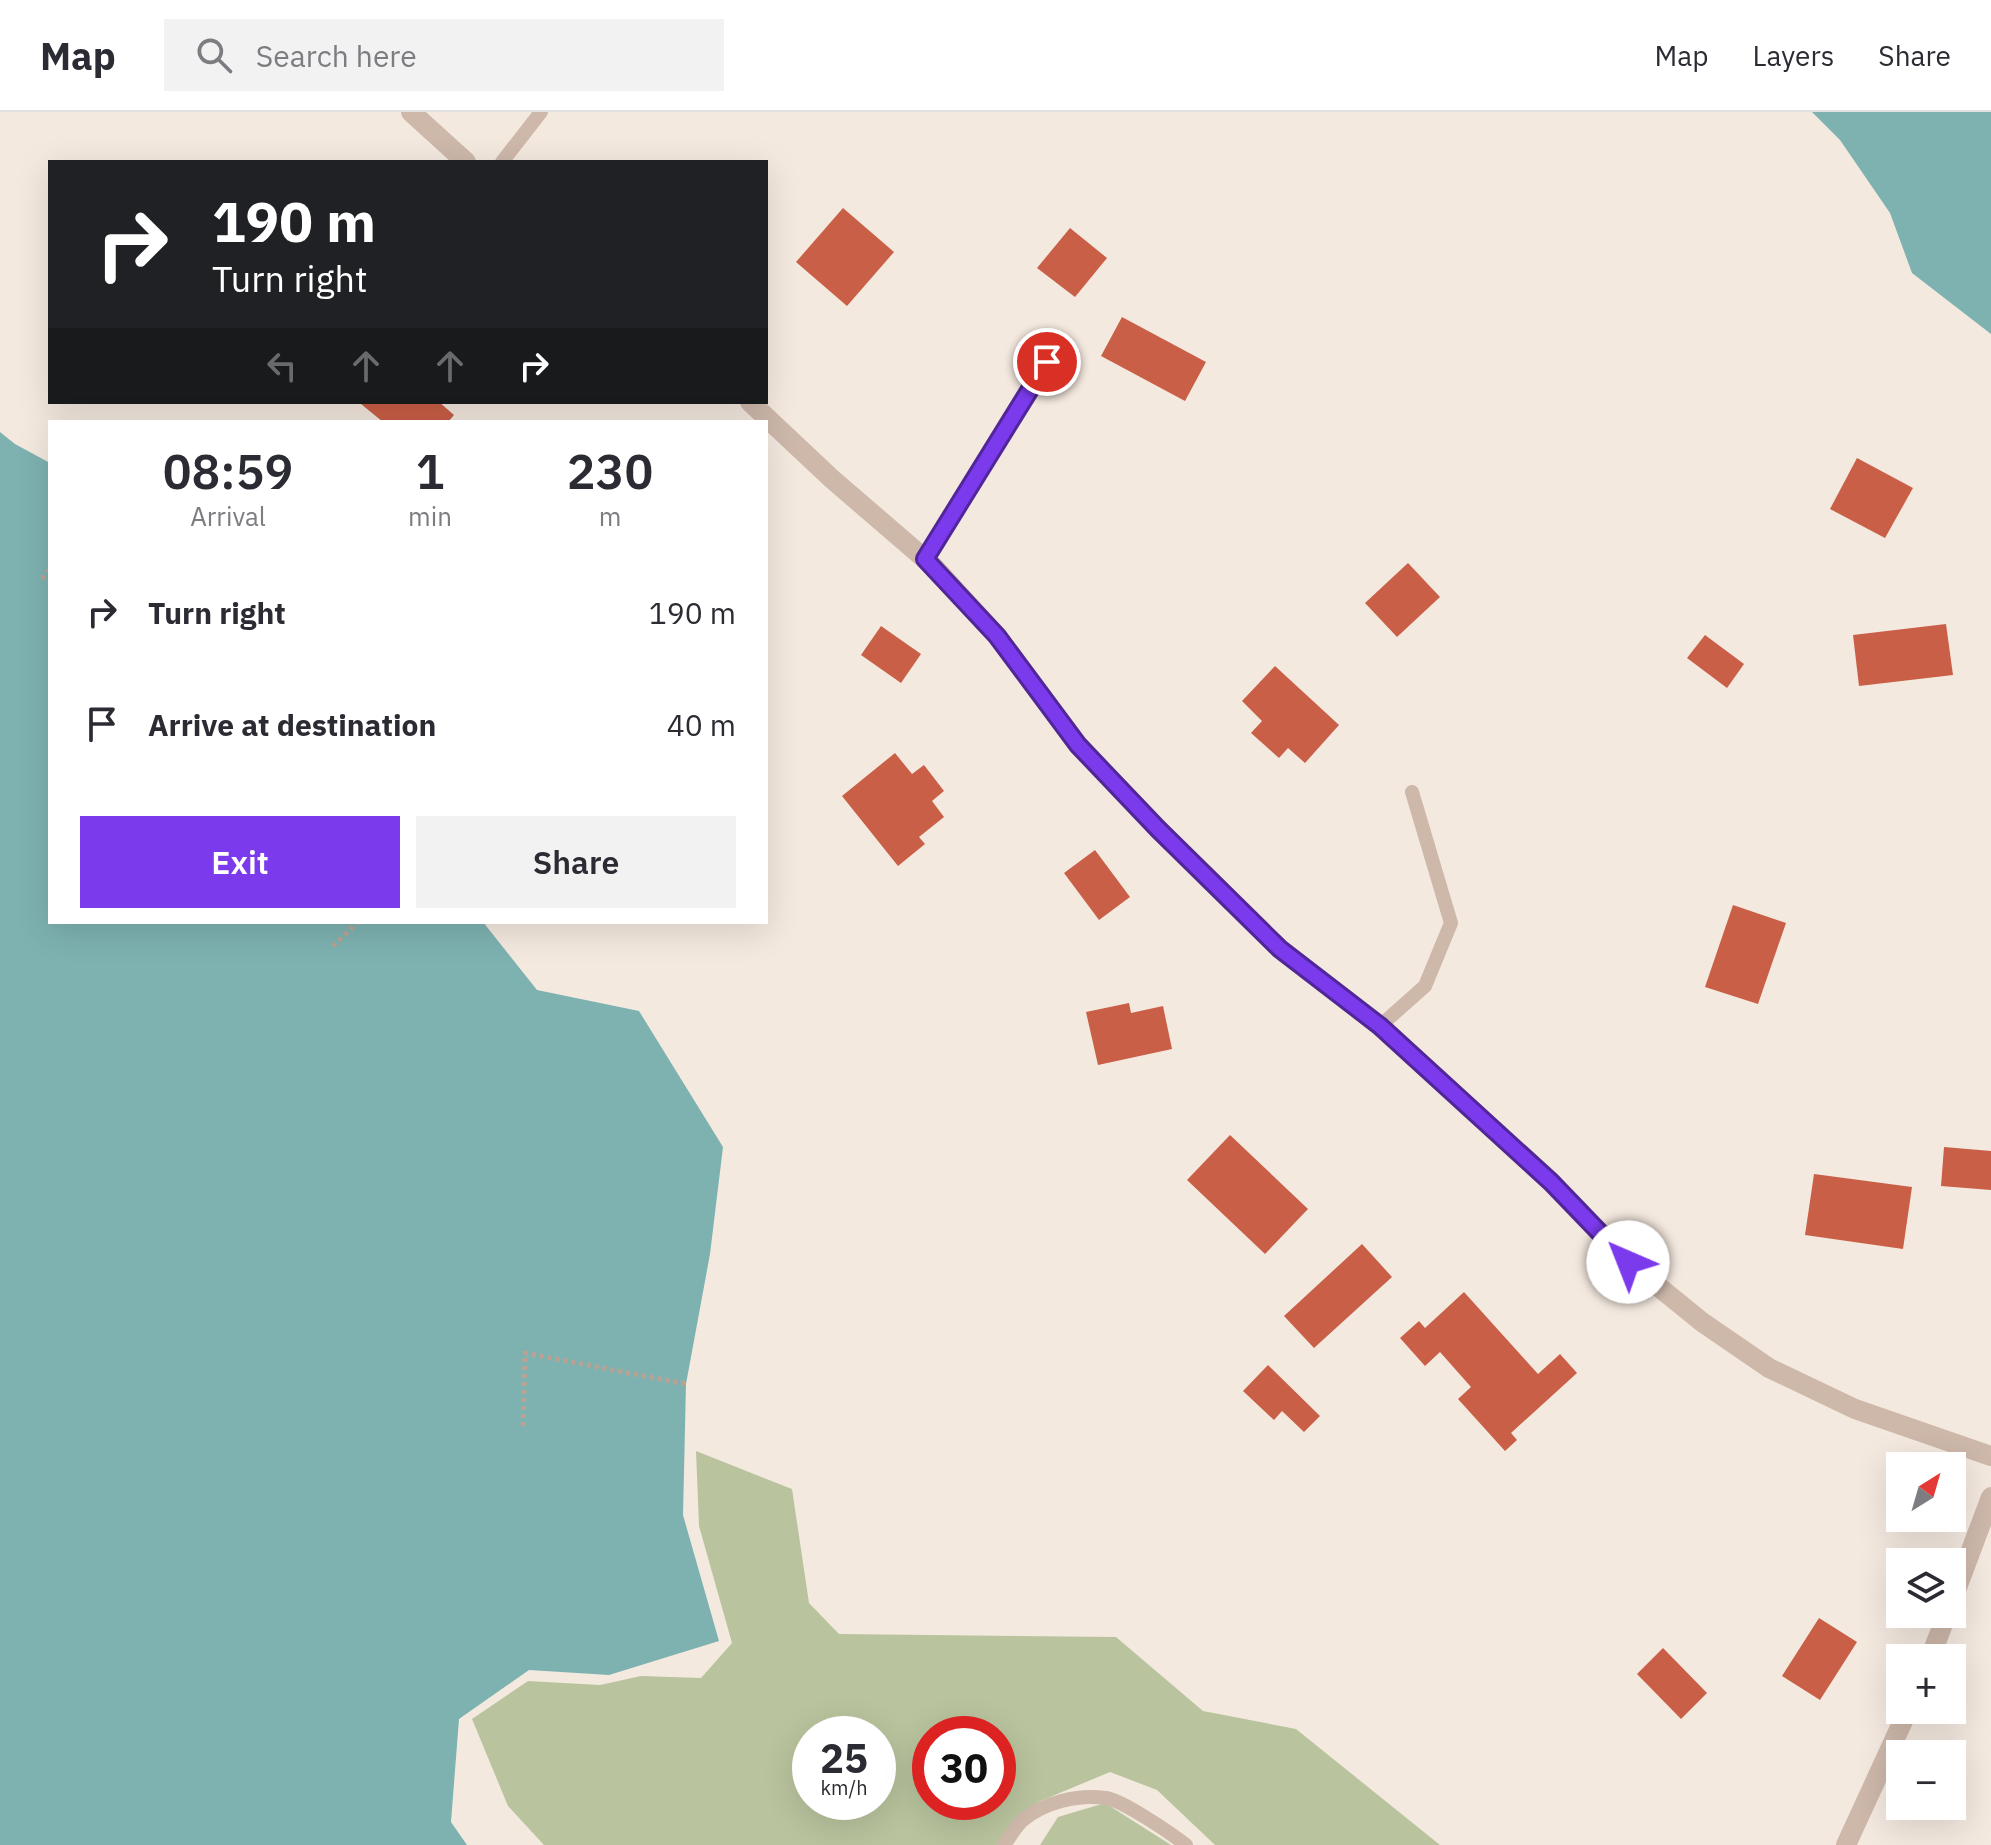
<!DOCTYPE html>
<html lang="en">
<head>
<meta charset="utf-8">
<style>
	:root { --surface:#fff; --page:#f2f2f3; --text:#2b2b33; --muted:#7c7c81; --line:#e1e1e2; --accent:#7c3aed }
	body { margin:0; font-family:"IBM Plex Sans",sans-serif; background:var(--page); color:var(--text); height:100vh; display:flex; flex-direction:column; font-size:30px; white-space:nowrap }
	* { box-sizing:border-box; margin:0 }
	p { font-size:26px; color:var(--muted) }
	.icon { flex:none; width:44px; height:44px; fill:none; stroke:currentColor; stroke-width:2; stroke-linecap:round; stroke-linejoin:round }
	.map { position:relative; flex:1; overflow:hidden }
	.side { position:absolute; left:48px; top:308px; width:720px; height:504px; display:flex; flex-direction:column; background:var(--surface); border-radius:0px; box-shadow:0 8px 32px #0002 }
	.side>* { flex:none }
	.guide { position:absolute; left:48px; top:48px; width:720px; height:244px; border-radius:0px; box-shadow:0 8px 32px #0002; background:#202124; color:#fff; overflow:hidden }
	.needle { width:52px; rotate:37deg }
	.tools { position:absolute; left:1886px; top:1340px; display:grid; gap:16px }
	.tools a { display:grid; place-items:center; width:80px; height:80px; border-radius:0px; background:var(--surface); box-shadow:0 8px 32px #0002; font-size:40px }
	.speed { position:absolute; left:792px; top:1604px; display:flex; gap:16px; font-size:40px; font-weight:700; text-align:center }
	.speed>* { display:grid; place-content:center; width:104px; height:104px; border-radius:50%; background:var(--surface); box-shadow:0 8px 32px #0002; line-height:1 }
	.speed small { font-size:20px; font-weight:400 }
	.speed .limit { border:12px solid #d22; background:#fff; color:#111 }
	.pin { position:absolute; display:grid; place-items:center; width:68px; height:68px; color:#fff; margin:-34px; border:4px solid #fff; border-radius:50%; box-shadow:0 2px 8px #0007 }
	.me { position:absolute; width:88px; margin:-44px; rotate:316deg; stroke-linejoin:round; filter:drop-shadow(0 0 6px #0008) }
	.turn { display:flex; align-items:center; gap:28px; height:168px; padding:0 32px; font-size:36px }
	.turn .icon { width:104px; height:104px; stroke-width:2.5 }
	.turn b { display:block; font-size:56px; line-height:68px }
	.lanes { display:flex; align-items:center; height:76px; padding:0 32px; background:#0003; justify-content:center; gap:40px; direction:ltr }
	.lanes .off { opacity:.35 }
	.eta { display:flex; justify-content:space-evenly; align-items:center; height:136px; text-align:center }
	.eta b { font-size:48px; font-weight:600; line-height:56px }
	.cta { display:flex; gap:16px; margin-top:auto; padding:16px 32px }
	.cta a { flex:1; height:92px; border-radius:0px; background:var(--accent); color:#fff; font-size:32px; font-weight:600; line-height:92px; text-align:center }
	.cta a+a { background:var(--page); color:var(--text) }
	ul { padding:0; list-style:none }
	li { display:flex; align-items:center; gap:24px; height:112px; padding:0 32px }
	li div { flex:1 }
	li b { display:block; font-size:30px }
	li em { font-style:normal }
	header { display:flex; align-items:center; gap:48px; box-sizing:border-box; height:112px; padding:0 40px; background:var(--surface); border-bottom:2px solid var(--line) }
	header strong { font-size:38px }
	nav { display:flex; gap:44px; margin-inline-start:auto; font-size:28px }
	.search { width:560px; height:72px; background:var(--page); display:flex; align-items:center; gap:20px; box-sizing:border-box; padding:0 28px; border-radius:0px; color:var(--muted); font-size:30px }
	.map>svg:first-child { display:block }
	.green { fill:#b9c49e; fill-rule:evenodd }
	.water { fill:#7db2b1 }
	.building { fill:#ca5f47 }
	.lines { fill:none; stroke-linecap:round; stroke-linejoin:round }
	.path { stroke:#b9a294; stroke-width:5; stroke-dasharray:4 4; stroke-linecap:butt }
	.service { stroke:#cdb8aa; stroke-width:14 }
	.minor { stroke:#cdb8aa; stroke-width:20 }
	.route-casing { stroke:#51269a; stroke-width:20 }
	.route { stroke:#7c3aed; stroke-width:14 }
</style>
</head>
<body>
<header>
<strong>Map</strong>
<div class="search"><svg class="icon" aria-label="search" viewBox="0 0 24 24"><circle cx="10" cy="10" r="6"/><path d="M15 15l6 6"/></svg>Search here</div>
<nav><a>Map</a><a>Layers</a><a>Share</a></nav>
</header>
<div class="map">
<svg width="1991" height="1733" viewBox="0 0 1991 1733">
	<rect width="100%" height="100%" fill="#f4e9df"/>
	<g class="green">
		<path d="M696 1339 792 1377 809 1491 839 1522 1116 1525 1203 1599 1296 1617 1440 1733H1215L1157 1678 1110 1660 1038 1690 1002 1733H544L508 1694 472 1607 528 1569 600 1573 641 1564 701 1566 732 1531 699 1414ZM810 1622H878V1690H810ZM930 1622H998V1690H930Z"/>
		<path d="M1105 1691 1171 1733H1040L1058 1705Z"/>
	</g>
	<g class="water">
		<path d="M1812 0H1991V222L1912 161 1890 101 1840 28Z"/>
		<path d="M0 320 15 332 50 351V810H483L537 878 639 899 723 1035 710 1142 686 1272 683 1403 719 1529 609 1563 529 1558 459 1607 451 1710 467 1733H0Z"/>
	</g>
	<g class="building">
		<path d="M843 96 894 140 847 194 796 150Z"/>
		<path d="M1070 116 1107 146 1075 185 1037 156Z"/>
		<path d="M1122 205 1206 250 1185 289 1101 244Z"/>
		<path d="M363 290H439L454 303 448 310H383L361 292Z"/>
		<path d="M1857 346 1913 376 1885 426 1830 397Z"/>
		<path d="M1408 451 1440 485 1397 525 1365 491Z"/>
		<path d="M1946 512 1953 563 1859 574 1853 523Z"/>
		<path d="M881 514 921 542 901 571 861 543Z"/>
		<path d="M1705 523 1744 552 1727 576 1687 546Z"/>
		<path d="M1275 554 1339 613 1305 651 1288 636 1279 646 1251 621 1262 609 1242 589Z"/>
		<path d="M895 641 912 662 924 653 944 679 932 689 944 705 919 725 925 732 898 754 842 684Z"/>
		<path d="M1095 738 1130 785 1099 808 1064 761Z"/>
		<path d="M1733 793 1786 811 1758 892 1705 875Z"/>
		<path d="M1129 891 1131 901 1163 894 1172 937 1098 953 1086 900Z"/>
		<path d="M1230 1023 1308 1097 1265 1142 1187 1068Z"/>
		<path d="M1944 1035 1991 1039V1078L1941 1074Z"/>
		<path d="M1814 1062 1912 1075 1903 1137 1805 1123Z"/>
		<path d="M1362 1132 1392 1165 1314 1236 1284 1204Z"/>
		<path d="M1464 1180 1538 1262 1560 1242 1577 1261 1511 1321 1517 1328 1505 1339 1458 1287 1471 1275 1440 1240 1425 1254 1400 1226 1419 1209 1425 1216Z"/>
		<path d="M1268 1253 1320 1304 1304 1320 1282 1299 1274 1308 1243 1279Z"/>
		<path d="M1819 1506 1857 1530 1820 1588 1782 1564Z"/>
		<path d="M1663 1536 1707 1581 1681 1607 1637 1562Z"/>
	</g>
	<g class="lines">
		<g class="path">
			<path d="M42 467 50 457"/>
			<path d="M333 834 358 810"/>
			<path d="M523 1314 525 1241 686 1272"/>
		</g>
		<g class="service">
			<path d="M502 50 541 0"/>
			<path d="M925 447 1047 250"/>
			<path d="M1380 914 1425 874 1451 811 1412 680"/>
			<path d="M1004 1733C1010 1725 1016 1714 1023 1708 1045 1690 1078 1682 1106 1686 1122 1688 1172 1722 1186 1733"/>
		</g>
		<g class="minor">
			<path d="M411 0 466 50"/>
			<path d="M750 290 832 367 933 454 997 524 1078 633 1158 717 1280 837 1380 914 1551 1070 1628 1150 1702 1210 1769 1256 1855 1297 1991 1344"/>
			<path d="M1952 1489 1991 1385"/>
			<path d="M1930 1546 1947 1502"/>
			<path d="M1846 1733 1908 1598"/>
		</g>
	</g>
	<g class="lines">
		<g class="route-casing">
			<path id="route" d="M1047 250 925 447 997 524 1078 633 1158 717 1280 837 1380 914 1551 1070 1628 1150"/>
		</g>
		<use href="#route" class="route"/>
	</g>
</svg>
<div class="tools">
<a><svg class="needle" viewBox="-14 -14 28 28"><path d="M0-13l5 13h-10z" fill="#e53935"/><path d="M0 13l5-13h-10z" fill="#7c7c81"/></svg></a>
<a><svg class="icon" aria-label="layers" viewBox="0 0 24 24"><path d="M12 4l9 5-9 5-9-5zM3 14l9 5 9-5"/></svg></a>
<a>+</a>
<a>−</a>
</div>
<div class="speed"><div>25<small>km/h</small></div><div class="limit">30</div></div>
<div class="pin" style="left:1047px;top:250px;background:#d93025"><svg class="icon" aria-label="arrive" viewBox="0 0 24 24"><path d="M6 21V4h12l-3 4 3 4H6"/></svg></div>
<svg class="me" style="left:1628px;top:1150px" viewBox="-20 -20 40 40"><circle r="19" fill="#fff"/><path d="M0-13L10 11 0 6-10 11z" fill="#7c3aed"/></svg>
<div class="guide">
<div class="turn"><svg class="icon" aria-label="right" viewBox="0 0 24 24"><path d="M7 20v-9h11M14 6l5 5-5 5"/></svg><div><b>190 m</b>Turn right</div></div>
<div class="lanes"><svg class="icon off" aria-label="left" viewBox="0 0 24 24"><path d="M17 20v-9H6M10 6l-5 5 5 5"/></svg><svg class="icon off" aria-label="ahead" viewBox="0 0 24 24"><path d="M12 20V5M6 11l6-6 6 6"/></svg><svg class="icon off" aria-label="ahead" viewBox="0 0 24 24"><path d="M12 20V5M6 11l6-6 6 6"/></svg><svg class="icon" aria-label="right" viewBox="0 0 24 24"><path d="M7 20v-9h11M14 6l5 5-5 5"/></svg></div>
</div>
<section class="side">
<div class="eta">
<div><b>08:59</b><p>Arrival</p></div>
<div><b>1</b><p>min</p></div>
<div><b>230</b><p>m</p></div>
</div>
<ul>
<li><svg class="icon" aria-label="right" viewBox="0 0 24 24"><path d="M7 20v-9h11M14 6l5 5-5 5"/></svg><div><b>Turn right</b></div><em>190 m</em></li>
<li><svg class="icon" aria-label="arrive" viewBox="0 0 24 24"><path d="M6 21V4h12l-3 4 3 4H6"/></svg><div><b>Arrive at destination</b></div><em>40 m</em></li>
</ul>
<div class="cta"><a>Exit</a><a>Share</a></div>
</section>
</div>
</body>
</html>
